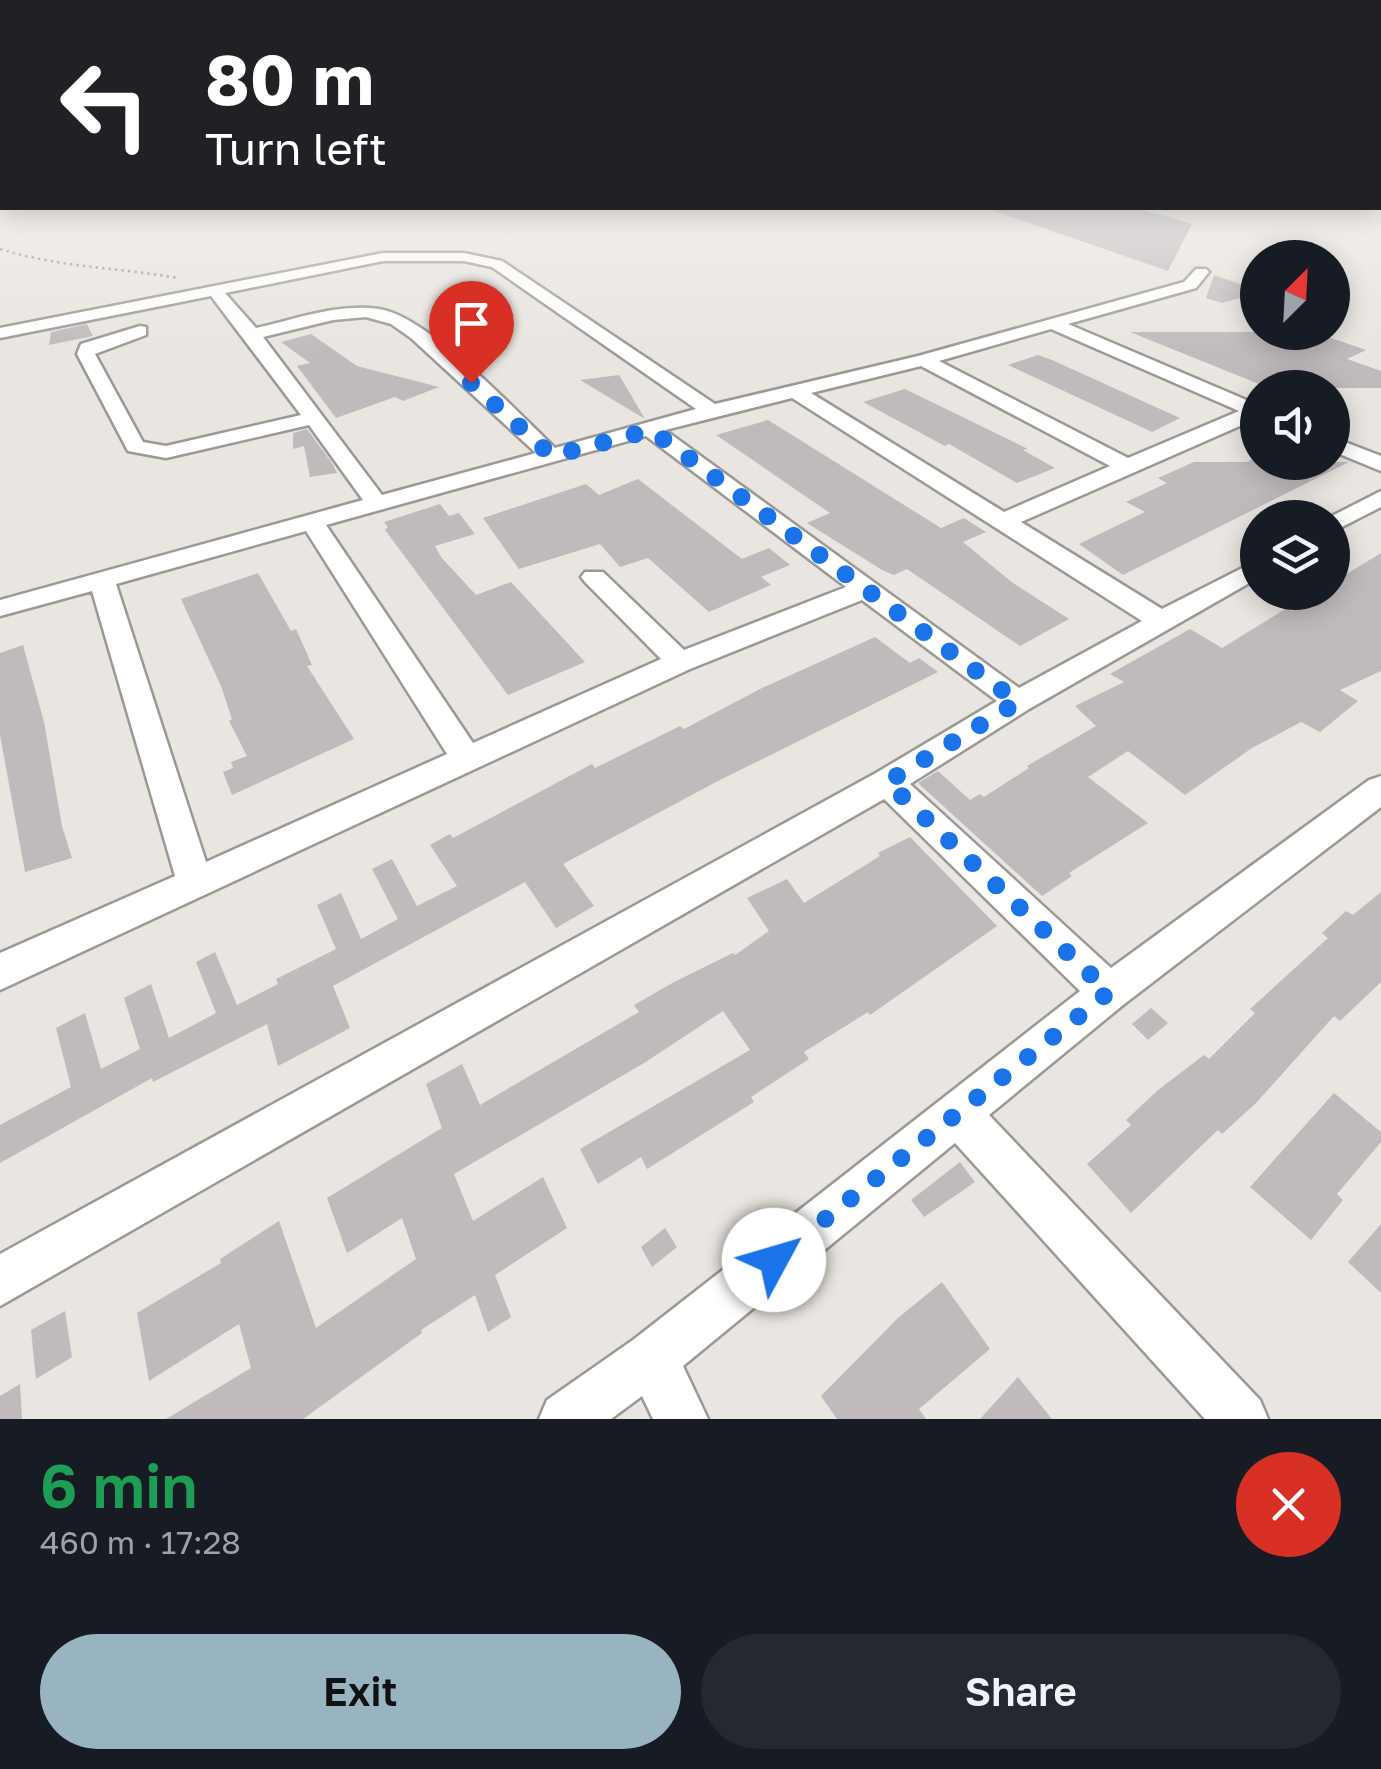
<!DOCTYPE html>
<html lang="en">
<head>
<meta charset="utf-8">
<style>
	:root { --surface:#171b24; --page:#242831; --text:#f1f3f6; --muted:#9ea1a6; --accent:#98b4c0 }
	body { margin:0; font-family:"Golos Text",sans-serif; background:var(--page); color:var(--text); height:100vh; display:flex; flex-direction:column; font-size:38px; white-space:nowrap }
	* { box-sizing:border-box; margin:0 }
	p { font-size:32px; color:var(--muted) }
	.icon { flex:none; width:55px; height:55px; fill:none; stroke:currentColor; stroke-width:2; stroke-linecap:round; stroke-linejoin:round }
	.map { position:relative; height:1419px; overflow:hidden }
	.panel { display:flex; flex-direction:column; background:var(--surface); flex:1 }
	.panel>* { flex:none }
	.top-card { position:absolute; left:0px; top:0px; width:1382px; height:210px; box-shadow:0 5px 25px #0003; background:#202124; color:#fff; overflow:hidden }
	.needle { width:65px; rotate:24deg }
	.controls { position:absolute; left:1240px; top:240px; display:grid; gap:20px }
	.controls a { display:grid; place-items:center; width:110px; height:110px; border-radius:50%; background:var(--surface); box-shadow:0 5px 25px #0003; font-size:50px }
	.pin { position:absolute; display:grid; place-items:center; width:85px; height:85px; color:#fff; margin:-102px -42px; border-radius:50% 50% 50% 0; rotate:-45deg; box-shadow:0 0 10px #0007 }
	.pin .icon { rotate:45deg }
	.me { position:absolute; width:110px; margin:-55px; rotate:51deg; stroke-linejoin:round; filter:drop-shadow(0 0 8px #0008) }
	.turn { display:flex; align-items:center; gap:35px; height:210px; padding:0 40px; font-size:45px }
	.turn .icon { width:130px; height:130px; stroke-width:2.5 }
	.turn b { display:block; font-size:70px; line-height:85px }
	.round { display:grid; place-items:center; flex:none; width:105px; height:105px; border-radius:52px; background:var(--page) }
	.summary { display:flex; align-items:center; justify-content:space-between; height:170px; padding:0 40px }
	h1 { font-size:60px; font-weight:600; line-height:75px; color:#1e9e55 }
	.primary-button { display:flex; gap:20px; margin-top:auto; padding:20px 40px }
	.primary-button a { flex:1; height:115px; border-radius:60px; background:var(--accent); color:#111; font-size:40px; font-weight:600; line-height:115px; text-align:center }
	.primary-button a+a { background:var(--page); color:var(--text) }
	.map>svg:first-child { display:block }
	.building { fill:#c0babd }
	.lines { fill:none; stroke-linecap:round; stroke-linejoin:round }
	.street-casing { stroke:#9c9994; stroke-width:5 }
	.path { stroke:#96938f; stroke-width:2.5; stroke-dasharray:2.5 4; stroke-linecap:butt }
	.street { fill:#fff; fill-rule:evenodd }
	.route { stroke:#1a73e8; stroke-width:18; stroke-dasharray:0 32.4 }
</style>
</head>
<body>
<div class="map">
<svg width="1381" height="1419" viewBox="0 0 1381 1419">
	<rect width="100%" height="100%" fill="#e9e5e0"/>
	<g class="building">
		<path d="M994 208H1137L1192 224 1168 271 994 211Z"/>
		<path d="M1214 275 1258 290V293L1222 303 1206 298Z"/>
		<path d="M87 324 93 336 49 345 51 332Z"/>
		<path d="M1130 332H1314L1366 350 1347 359 1381 371V388H1269Z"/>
		<path d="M311 334 357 366 439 387 403 401 395 397 336 418 297 366 310 363 281 342Z"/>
		<path d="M1038 355 1052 360 1180 418 1152 432 1008 365Z"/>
		<path d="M619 375 645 419 580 380Z"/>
		<path d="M905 389 1028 449 1023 450 1055 468 1017 483 949 444 945 446 863 402Z"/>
		<path d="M768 420 941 528 964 518 986 532 963 542 1013 583 1069 619 1020 646 907 569 894 575 882 570 807 523 830 513 716 435Z"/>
		<path d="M307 429 332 463 337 473 310 477 304 446 293 449V433Z"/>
		<path d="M1255 458 1258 462H1349L1123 575 1079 544 1145 512 1126 502 1167 483 1158 478 1194 462H1247Z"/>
		<path d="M638 479 742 559 769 548 790 565 761 577 771 585 709 612 648 558 620 567 600 544 519 569 483 518 586 484 599 495Z"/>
		<path d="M440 504 449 516 459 513 475 534 435 546 441 557 476 595 511 582 585 662 508 695 385 530 388 527 384 522Z"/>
		<path d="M1381 553V671L1340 690 1358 701 1320 732 1301 722 1252 748 1185 795 1128 751 1088 777 1148 823 1069 873 1072 876 1042 896 918 783 938 771 970 800 980 794 984 797 1029 768 1027 766 1096 726 1075 706 1124 682 1110 674 1190 629 1222 648 1287 608 1292 611 1319 592H1332V583Z"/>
		<path d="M258 573 291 631 296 629 312 665 307 666 354 739 232 795 223 772 233 768 231 762 247 756 229 721 232 719 221 686 181 599Z"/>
		<path d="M875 637 910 663 919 658 938 672 716 782 563 864 594 906 556 928 525 882 333 986 350 1028 278 1066 267 1024 153 1082 152 1078 0 1163V1125L71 1087 56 1028 85 1013 101 1069 140 1049 124 998 151 984 169 1038 216 1013 196 962 215 952 237 1005 278 984 276 979 336 949 317 905 341 893 361 939 398 919 372 869 392 859 417 906 457 886 430 845 450 834 453 838 592 764 595 768 680 726 684 729 762 688Z"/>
		<path d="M23 645 44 722 62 826 72 858 25 872 0 735V653Z"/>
		<path d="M910 837 997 926 870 1015 868 1012 804 1052 809 1059 751 1097 754 1102 647 1169 641 1157 598 1184 580 1149 750 1050 723 1011 644 1063 454 1174 473 1221 543 1177 567 1228 495 1275 511 1317 488 1332 475 1295 421 1330 422 1333 303 1419H166L251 1368 239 1324 149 1381 137 1313 221 1263 220 1259 279 1221 316 1328 416 1259 402 1218 347 1253 327 1198 442 1128 426 1084 462 1064 480 1105 639 1012 634 1005 674 982 733 953 735 955 769 931 747 898 787 879 804 903 880 856 878 853Z"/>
		<path d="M1381 892V982L1340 1021 1334 1016 1256 1103 1222 1134 1218 1130 1131 1213 1087 1164 1131 1125 1126 1120 1158 1090 1204 1055 1209 1059 1255 1013 1250 1009 1328 938 1322 933 1346 911 1353 915Z"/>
		<path d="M1151 1008 1168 1023 1148 1040 1132 1024Z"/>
		<path d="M1334 1093 1381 1132V1142L1337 1194 1343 1200 1311 1240 1250 1187Z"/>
		<path d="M960 1162 975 1182 924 1217 911 1200Z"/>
		<path d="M1381 1224V1293L1348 1262Z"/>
		<path d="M665 1228 677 1247 652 1267 641 1247Z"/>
		<path d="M942 1282 990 1349 919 1409 926 1419H837L821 1396 898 1318Z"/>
		<path d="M65 1311 72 1357 36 1379 31 1330Z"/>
		<path d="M1018 1377 1052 1419H980Z"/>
		<path d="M20 1384 22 1419H0V1396Z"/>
	</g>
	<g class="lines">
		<g class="street-casing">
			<g id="street">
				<path d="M383 253H464L502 261 715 404 918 356 1184 282 1196 269H1206L1209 272 1196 288 1068 324 1258 405V418L1021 522 1162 609 1258 560V578L1029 709 910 784 1111 968 1369 780 1381 776V807L1123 1005 989 1115 1260 1400 1268 1419H1205L955 1143 683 1366 708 1419H653L642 1396 611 1419H539L547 1400 633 1340 1080 991 884 799 0 1306V1254L876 773 997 701 862 600 690 669 0 990V953L175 876 92 591 0 616V600L363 500 309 425 166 458 128 451 77 354 81 344 140 326 146 327V335L95 354 143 442 166 446 301 415 211 296 0 338V328ZM383 261H464L492 267 696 409 555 448C517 412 428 316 379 309 338 303 296 319 256 328L225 293ZM366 317 391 324 411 338 536 453 382 495 263 337 333 320ZM1051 329 1239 411 1128 458 939 361ZM921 366 1110 466 1004 512 811 393ZM792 398 1142 621 1019 688 665 430ZM646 436 846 587 684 650 603 572H585L581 577 585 582 661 659 473 743 326 525ZM306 531 447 754 206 862 116 584Z"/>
				<path d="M1332 437 1381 456V471L1332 451Z"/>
				<path d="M1381 491V507L1332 532V518H1328Z"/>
			</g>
		</g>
		<path class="path" d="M0 249C61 268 116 267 178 278"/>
		<use href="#street" class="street"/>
	</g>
	<linearGradient id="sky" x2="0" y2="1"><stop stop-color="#84badb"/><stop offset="0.43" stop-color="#f5f3f1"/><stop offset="1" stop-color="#f5f3f1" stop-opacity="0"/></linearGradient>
	<rect width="1381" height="350" fill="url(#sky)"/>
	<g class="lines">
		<path class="route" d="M471 383 552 456 651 430 1018 702 887 782 1109 992 774 1260"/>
	</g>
</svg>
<div class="controls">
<a><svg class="needle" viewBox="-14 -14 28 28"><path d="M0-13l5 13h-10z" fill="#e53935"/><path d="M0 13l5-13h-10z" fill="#9ea1a6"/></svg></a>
<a><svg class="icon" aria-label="sound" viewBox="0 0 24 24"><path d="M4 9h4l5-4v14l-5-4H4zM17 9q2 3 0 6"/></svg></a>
<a><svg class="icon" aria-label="layers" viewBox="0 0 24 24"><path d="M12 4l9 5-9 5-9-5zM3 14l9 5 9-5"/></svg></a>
</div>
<div class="pin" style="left:471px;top:383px;background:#d93025"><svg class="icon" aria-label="arrive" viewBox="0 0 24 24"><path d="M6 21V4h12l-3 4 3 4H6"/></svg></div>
<svg class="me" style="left:774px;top:1260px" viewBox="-20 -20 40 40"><circle r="19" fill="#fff"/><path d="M0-13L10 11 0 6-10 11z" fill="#1a73e8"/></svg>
<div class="top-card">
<div class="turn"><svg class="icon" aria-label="left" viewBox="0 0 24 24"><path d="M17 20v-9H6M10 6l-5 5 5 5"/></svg><div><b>80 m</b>Turn left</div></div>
</div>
</div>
<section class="panel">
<div class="summary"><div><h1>6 min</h1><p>460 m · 17:28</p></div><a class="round" style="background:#d93025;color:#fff"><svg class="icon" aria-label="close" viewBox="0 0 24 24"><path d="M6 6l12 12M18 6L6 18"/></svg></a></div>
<div class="primary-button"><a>Exit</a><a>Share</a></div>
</section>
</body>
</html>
